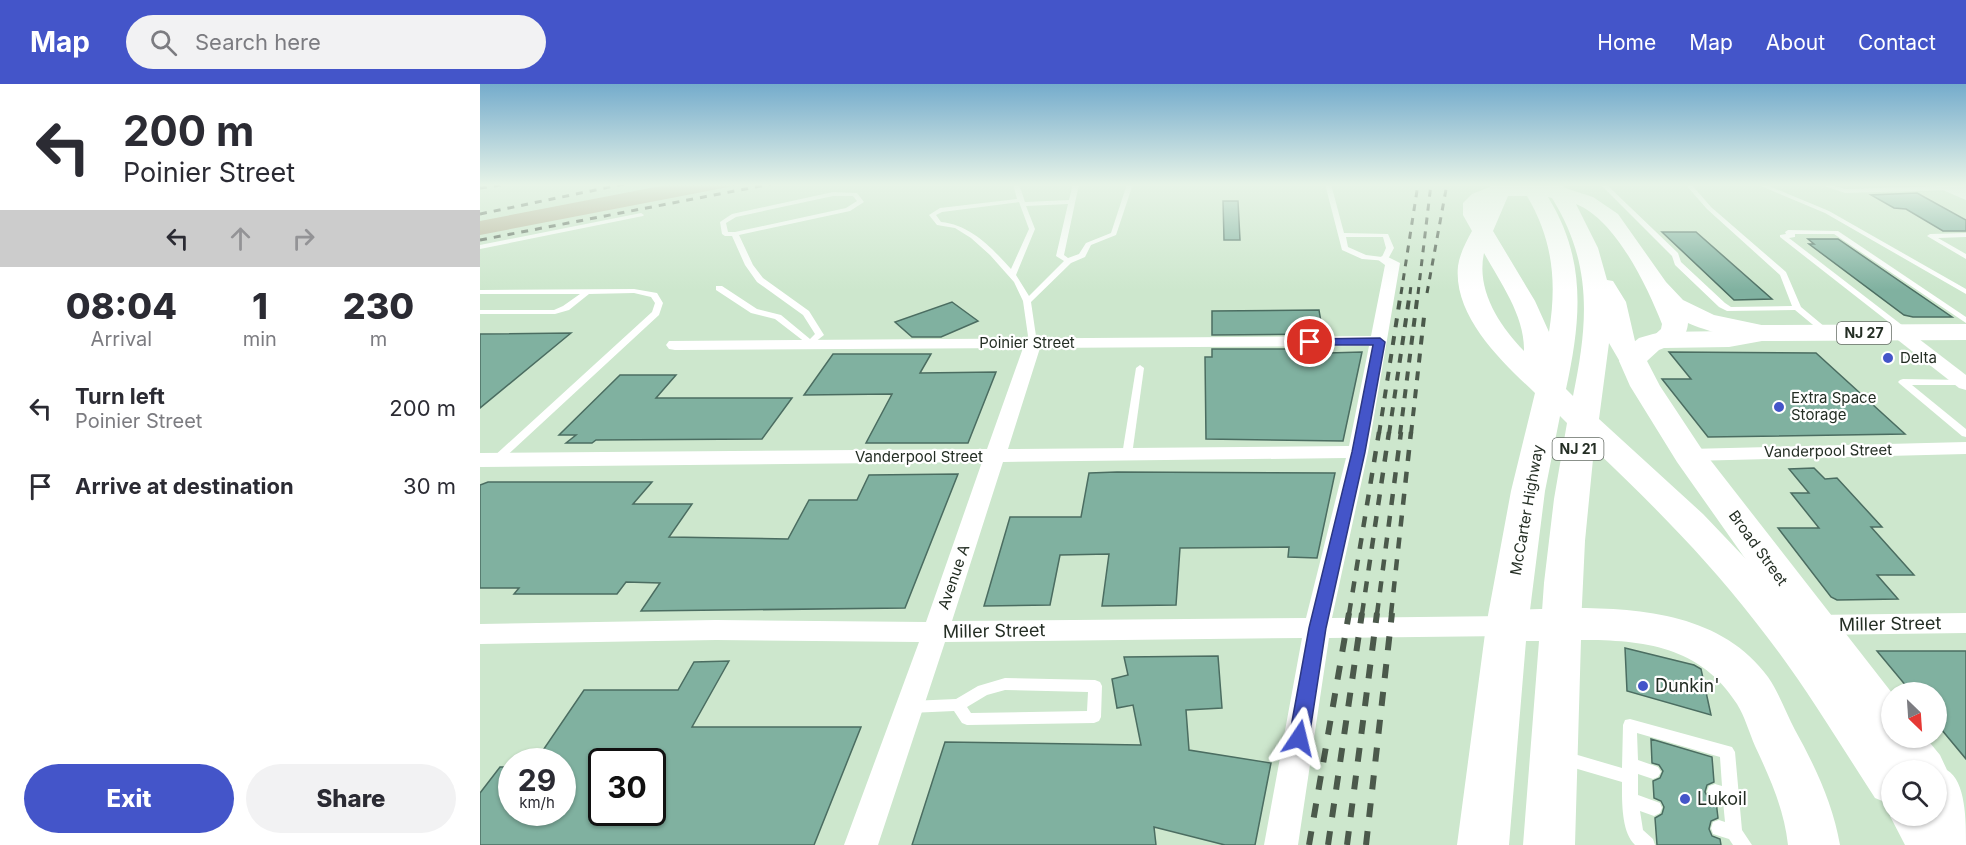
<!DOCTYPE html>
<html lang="en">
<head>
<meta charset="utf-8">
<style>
	:root { --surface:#fff; --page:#f2f2f3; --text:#2b2b33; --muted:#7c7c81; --accent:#4455c9 }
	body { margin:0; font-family:Inter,sans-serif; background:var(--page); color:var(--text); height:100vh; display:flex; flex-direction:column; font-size:22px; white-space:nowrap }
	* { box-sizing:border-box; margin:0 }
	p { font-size:20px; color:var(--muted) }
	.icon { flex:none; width:33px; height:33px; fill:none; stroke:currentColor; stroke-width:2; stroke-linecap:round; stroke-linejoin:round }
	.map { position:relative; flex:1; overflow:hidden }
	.drawer { display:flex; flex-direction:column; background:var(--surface); width:480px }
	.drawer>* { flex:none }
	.hud { background:#fff; color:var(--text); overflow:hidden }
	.needle { width:39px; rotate:155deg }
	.buttons { position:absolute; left:1401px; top:598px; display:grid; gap:12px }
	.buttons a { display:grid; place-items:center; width:66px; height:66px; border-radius:50%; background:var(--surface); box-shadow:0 2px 4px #0004; font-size:30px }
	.speed { position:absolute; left:18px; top:664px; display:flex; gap:12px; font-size:30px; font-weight:700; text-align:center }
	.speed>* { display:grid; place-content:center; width:78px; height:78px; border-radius:50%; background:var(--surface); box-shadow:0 2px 4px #0004; line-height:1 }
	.speed small { font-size:15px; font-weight:400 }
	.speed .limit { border:3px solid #111; border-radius:9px; background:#fff; color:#111 }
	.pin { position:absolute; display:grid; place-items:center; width:51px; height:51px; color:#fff; margin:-26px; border:3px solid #fff; border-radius:50%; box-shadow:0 2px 6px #0007 }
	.me { position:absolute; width:66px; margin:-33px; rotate:10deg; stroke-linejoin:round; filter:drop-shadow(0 0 4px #0008) }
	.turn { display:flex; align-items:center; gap:21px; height:126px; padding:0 24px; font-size:27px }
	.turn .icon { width:78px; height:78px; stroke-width:2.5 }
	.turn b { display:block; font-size:42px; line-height:51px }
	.lanes { display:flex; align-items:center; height:57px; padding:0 24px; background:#0003; justify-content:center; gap:30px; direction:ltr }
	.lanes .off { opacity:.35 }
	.eta { display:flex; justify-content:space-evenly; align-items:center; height:102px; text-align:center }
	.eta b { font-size:36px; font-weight:800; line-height:42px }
	.action { display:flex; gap:12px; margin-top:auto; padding:12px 24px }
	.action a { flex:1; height:69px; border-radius:36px; background:var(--accent); color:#fff; font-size:24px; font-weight:800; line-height:69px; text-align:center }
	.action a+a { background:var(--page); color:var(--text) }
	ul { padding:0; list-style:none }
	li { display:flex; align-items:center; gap:18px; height:78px; padding:0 24px }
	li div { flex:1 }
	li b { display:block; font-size:22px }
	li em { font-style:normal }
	header { display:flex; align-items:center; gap:36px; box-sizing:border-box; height:84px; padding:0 30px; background:var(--accent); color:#fff }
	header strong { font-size:28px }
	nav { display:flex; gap:33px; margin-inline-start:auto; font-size:21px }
	.search { width:420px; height:54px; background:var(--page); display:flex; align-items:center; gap:15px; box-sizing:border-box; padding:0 21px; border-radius:33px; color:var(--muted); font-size:22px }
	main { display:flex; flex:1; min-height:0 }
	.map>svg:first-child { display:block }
	.green { fill:#b7b197 }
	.building { fill:#80b1a0; stroke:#4b6d61; stroke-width:1.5; fill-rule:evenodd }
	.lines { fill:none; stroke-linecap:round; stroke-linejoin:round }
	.lane { fill:#fff; fill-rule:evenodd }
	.street { fill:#fff; fill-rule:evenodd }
	.primary { fill:#fff; fill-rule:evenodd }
	.highway { fill:#fff; fill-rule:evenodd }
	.rail-far3 { stroke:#4b594b; stroke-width:3; stroke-dasharray:7 7; stroke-linecap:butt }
	.rail-far2 { stroke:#4b594b; stroke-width:4; stroke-dasharray:9 9; stroke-linecap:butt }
	.rail-far1 { stroke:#4b594b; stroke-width:4.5; stroke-dasharray:11 11; stroke-linecap:butt }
	.rail { stroke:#4b594b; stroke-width:6; stroke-dasharray:14 14; stroke-linecap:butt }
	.route { fill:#4455c9; stroke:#2c3783; stroke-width:1.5 }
	.poi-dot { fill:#4455c9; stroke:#fff; stroke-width:2 }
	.labels { text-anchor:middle; stroke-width:4.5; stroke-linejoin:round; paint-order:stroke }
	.shield { fill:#fff; stroke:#666d66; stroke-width:1.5 }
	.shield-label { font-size:14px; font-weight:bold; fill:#242e24 }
	.street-label { font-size:15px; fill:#242e24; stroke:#fff }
	.poi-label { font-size:15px; fill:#242e24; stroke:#fff; text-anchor:start }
	.near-street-label { font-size:18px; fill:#242e24; stroke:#fff }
	.near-poi-label { font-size:18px; fill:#242e24; stroke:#fff; text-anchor:start }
</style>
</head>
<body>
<header>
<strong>Map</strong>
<div class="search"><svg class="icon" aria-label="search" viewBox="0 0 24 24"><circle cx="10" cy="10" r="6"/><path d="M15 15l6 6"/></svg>Search here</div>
<nav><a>Home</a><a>Map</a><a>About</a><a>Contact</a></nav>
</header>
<main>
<section class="drawer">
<div class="hud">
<div class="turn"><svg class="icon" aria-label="left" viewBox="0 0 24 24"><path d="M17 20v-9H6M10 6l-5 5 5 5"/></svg><div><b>200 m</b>Poinier Street</div></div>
<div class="lanes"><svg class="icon" aria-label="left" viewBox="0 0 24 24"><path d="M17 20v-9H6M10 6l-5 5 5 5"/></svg><svg class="icon off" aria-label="ahead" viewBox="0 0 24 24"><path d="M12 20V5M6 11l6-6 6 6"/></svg><svg class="icon off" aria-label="right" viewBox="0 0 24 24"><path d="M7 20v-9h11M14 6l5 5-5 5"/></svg></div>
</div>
<div class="eta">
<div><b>08:04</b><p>Arrival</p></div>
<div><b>1</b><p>min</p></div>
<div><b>230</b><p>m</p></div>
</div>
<ul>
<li><svg class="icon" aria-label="left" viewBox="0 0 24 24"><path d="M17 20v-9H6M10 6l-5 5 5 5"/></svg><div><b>Turn left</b><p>Poinier Street</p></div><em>200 m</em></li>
<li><svg class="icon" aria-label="arrive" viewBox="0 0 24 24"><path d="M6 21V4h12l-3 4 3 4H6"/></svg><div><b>Arrive at destination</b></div><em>30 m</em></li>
</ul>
<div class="action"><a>Exit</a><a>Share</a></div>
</section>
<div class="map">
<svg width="1486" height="761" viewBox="0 0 1486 761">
	<rect width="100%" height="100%" fill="#cde7cd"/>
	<path class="green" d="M191 100H264L0 151V137Z"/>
	<g class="building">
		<path d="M1437 109 1486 136V147H1463L1426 125 1414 124 1391 111Z"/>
		<path d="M743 117H758L760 156H744Z"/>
		<path d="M1182 148H1216L1292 215 1254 216Z"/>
		<path d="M1328 155H1358L1472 233H1433L1424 231 1329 160H1334Z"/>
		<path d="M472 218 498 237 461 253H432L415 238Z"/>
		<path d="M839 226 843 250 732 251V227Z"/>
		<path d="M91 249 0 324V250Z"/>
		<path d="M732 265H846L847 269 882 268 863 357 726 355 725 273H732Z"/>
		<path d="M1189 268 1336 269 1425 350 1228 353 1182 295H1211Z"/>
		<path d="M353 270H451L440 289 516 288 488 359H386L412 310 324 311Z"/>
		<path d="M140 291H196L176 314H312L282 355 116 356 112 359H86L96 351H79Z"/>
		<path d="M1334 384 1345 395 1357 394 1402 443H1391L1434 491H1397L1418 515 1357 516 1351 513 1298 444H1339L1311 409H1329L1309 385Z"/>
		<path d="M609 389 637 388 855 389 837 474 808 473 809 463 700 464 696 521 622 522 629 470 580 471 570 521 504 522 530 433H601Z"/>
		<path d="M478 390 425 524 161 527 180 499 146 498 137 510H34L39 504H0V401L8 398H172L153 420H212L189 453 308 455 329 416H377L389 391Z"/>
		<path d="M1145 564 1214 581 1221 585 1231 631 1147 607Z"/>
		<path d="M1397 567H1486V675L1456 639V609H1432Z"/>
		<path d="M738 572 742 624 706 626 709 666 791 679 775 761H745L674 743 676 761H432L465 658 661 661 653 621 637 624 632 595 648 591 644 573Z"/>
		<path d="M249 577 212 643H381L334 761H0V709L20 683H32V729H82V678H55L104 606H198L214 578ZM122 678H172V729H122Z"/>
		<path d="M1171 655 1232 673 1234 698 1227 701 1225 708 1228 714 1236 717 1238 734 1231 737 1229 745 1232 752 1240 755 1241 761H1177L1175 734 1182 730 1184 723 1181 717 1174 714 1173 697 1180 694 1183 687 1179 681 1172 679Z"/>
	</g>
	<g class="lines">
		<g class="lane">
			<path d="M533 100H539L545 118 589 116 593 100H599L584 171 588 174 599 170 606 159 631 149 647 100H653L636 151 611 161 605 173 591 179 551 218 557 259 553 262 549 259 543 217 534 198 510 171 491 154 475 144 457 141 449 131 460 124 537 115ZM539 118 549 145 531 185C512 164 491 141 461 138L456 131 462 128ZM588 120 576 172 584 177 549 212 536 191 555 145 546 122Z"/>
			<path d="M845 100H851L864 149 908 150 914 164 907 177 882 175 862 166ZM866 153H903L906 164 902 173 886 171 868 163Z"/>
			<path d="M1120 100H1126L1198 169 1201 178 1245 219 1251 223 1312 222 1300 191 1227 125 1205 100H1211L1231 123 1306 188 1321 223 1351 248 1347 251 1344 250 1315 226 1247 227 1239 223 1195 181 1192 172Z"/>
			<path d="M1276 100H1284L1349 127 1486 205V210L1345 129Z"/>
			<path d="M1338 100H1347L1365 105 1471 102 1474 104 1471 106 1365 109Z"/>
			<path d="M353 108 377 109 384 118 370 127 259 151 273 181 283 194 329 227 344 251 330 262 295 235 271 229 236 206V202H242L277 225 301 231 330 255 335 250 323 231 277 198 265 181 252 152H245L242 150 240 138 252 130ZM353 112H373L377 117 366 124 255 148H248L246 139 256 133Z"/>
			<path d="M161 129 164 131 163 132 0 165V161Z"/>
			<path d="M1308 146 1358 147 1486 233V239L1354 150H1315V153L1309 154 1431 248 1427 251 1424 250 1300 153V151L1306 150 1305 148Z"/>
			<path d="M1486 149V153L1458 154 1486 170V175L1447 152 1450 150Z"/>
			<path d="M154 205 177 209 183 219 179 231 20 378H12L11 376 12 374 172 228 175 219 171 213 154 209 109 210 89 226 75 230H0V226H74L83 222 100 210H0V206Z"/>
			<path d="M660 281 664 284 652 371 647 374 642 371 656 284Z"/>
			<path d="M1423 295 1486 296V300L1483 301H1432L1486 345V353L1482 352 1420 300 1418 298 1420 296Z"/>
			<path d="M525 594 615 596 620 598 622 602 621 633 619 637 614 639 487 641 482 639 474 627 430 629 425 627 423 623 425 619 430 617 476 615 498 602ZM525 606 608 608 607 627 491 629 487 623 507 611Z"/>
			<path d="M1150 635 1252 663 1255 668 1262 746 1272 761H1253L1249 755 1233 750 1231 744 1233 738 1239 736 1245 738 1243 717 1229 712 1227 707 1229 702 1235 700 1242 702 1240 673 1157 649 1158 676 1178 683 1181 688 1178 693 1173 695 1158 690V711L1180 719 1182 724 1180 729 1174 732 1160 727 1163 746 1173 755 1175 761H1155C1141 748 1142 716 1142 698L1084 681 1079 679 1076 674 1079 669 1084 667 1142 684 1143 641 1145 636Z"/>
		</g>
		<g class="street">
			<path d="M904 171 920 179 888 368 852 534 1027 532 1036 535 1040 542 1036 549 1027 552 849 554 818 761H784L822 554 465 558 398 761H364L439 558 236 556 0 560V540L236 536 446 538 502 378 0 383V369L507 365 543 264 195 266 189 265 186 261 189 257 891 252 905 181 897 175ZM889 262 869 362 528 365 560 264ZM866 374 826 534 472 537 523 378Z"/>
			<path d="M1420 244 1426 245 1486 291V306L1479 304 1414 253 1412 249 1414 245Z"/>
			<path d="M1486 358V370L1209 377 1202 376 1199 371 1202 366 1209 365Z"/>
			<path d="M1486 529V549L1334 551 1325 548 1321 541 1325 534 1334 531Z"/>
		</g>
		<g class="primary">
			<path d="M1456 100H1480L1486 103V116L1458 104Z"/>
			<path d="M1486 240V256L1282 257 1249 263 1184 264 1179 266 1167 277 1180 302 1221 364 1412 609V654H1446L1460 671 1467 686C1486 697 1486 737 1486 761H1467L1446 732H1456V687H1415L1197 378 1150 302 1139 277 1149 262 1159 254 1173 250 1182 248 1249 247 1282 241Z"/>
			<path d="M1093 524C1163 524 1243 531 1288 593 1299 609 1306 629 1315 646 1335 682 1353 720 1360 761H1308C1304 725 1290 694 1275 662 1269 648 1265 633 1257 620 1220 562 1164 556 1101 556L1095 761H1043L1059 557H1046L1029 761H977L1006 542 1012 531 1027 526Z"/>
		</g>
		<g class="highway">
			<path d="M1011 100H1082L1085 104 1113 113 1138 130 1186 198 1203 216 1234 231 1291 243 1295 249 1291 255C1269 260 1229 248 1208 239 1207 258 1189 266 1173 262L1169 256 1181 245 1182 240C1167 202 1136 136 1096 120L1118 164 1127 196 1133 197 1146 218 1155 257 1167 277 1163 283 1153 285 1143 283 1129 259 1119 335 1223 430 1304 515 1359 585 1431 687H1412V721L1395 714C1356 654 1319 592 1274 536 1226 474 1171 419 1114 365L1105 457 1101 541 1095 552 1081 557 1067 552 1061 541 1064 499 1074 415 1087 339 1080 332 1065 407 1048 542 1042 553 1027 558 1012 553 1006 542 1031 407 1055 309C1022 278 973 232 978 182 980 169 986 158 992 147L983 131V119L992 110 1010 103ZM1028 112H1047C1073 156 1077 198 1069 248L1055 217 1013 147ZM1068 113 1072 114C1113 180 1108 239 1093 312L1086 305C1101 236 1107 176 1068 113ZM1004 169C1020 198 1045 232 1044 267 1019 241 996 206 1004 169Z"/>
			<path d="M1456 720 1474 743 1482 761H1425L1410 732 1412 728V732H1456Z"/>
		</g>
		<g class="rail-far3">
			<path d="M0 104 29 100"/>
			<path d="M0 130 144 100"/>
			<path d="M0 156 291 100"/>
			<path d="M947 209 967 100"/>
			<path d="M921 210 938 100"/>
			<path d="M930 210 931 201"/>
			<path d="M938 210 951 100"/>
		</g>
		<g class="rail-far2">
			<path d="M899 350 921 208"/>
			<path d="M909 350 930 208"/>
			<path d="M920 350 938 208"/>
			<path d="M931 350 944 233"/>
		</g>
		<g class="rail-far1">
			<path d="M869 530 899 348"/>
			<path d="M882 530 909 348"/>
			<path d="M897 530 921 348"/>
			<path d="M911 530 931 348"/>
		</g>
		<g class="rail">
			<path d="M829 761 869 529"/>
			<path d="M848 761 882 529"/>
			<path d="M867 761 897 529"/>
			<path d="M886 761 912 529"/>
		</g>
	</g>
	<linearGradient id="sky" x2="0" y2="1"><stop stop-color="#75accc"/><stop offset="0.49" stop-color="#e8f4e8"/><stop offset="1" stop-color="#e8f4e8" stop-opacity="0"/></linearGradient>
	<rect width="1486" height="206" fill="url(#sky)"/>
	<path class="route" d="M900 254 905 258 885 368 846 544 829 654 826 660 819 662 812 660 809 654 829 544 872 368 893 261H830L825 258 830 255Z"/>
	<g class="poi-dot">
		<circle cx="1408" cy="274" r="6"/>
		<circle cx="1299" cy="323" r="6"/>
		<circle cx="1163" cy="602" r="6"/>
		<circle cx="1205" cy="715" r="6"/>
	</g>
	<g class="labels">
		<g class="shield">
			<rect x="1357" y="238" width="54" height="22" rx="4.5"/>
			<rect x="1072.5" y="354" width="51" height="22" rx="4.5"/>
		</g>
		<g class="shield-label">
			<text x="1384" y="254">NJ 27</text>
			<text x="1098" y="370">NJ 21</text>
		</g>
		<g class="street-label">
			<text x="547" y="264">Poinier Street</text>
			<text transform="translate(1348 367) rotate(-1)" y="5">Vanderpool Street</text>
			<text x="439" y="378">Vanderpool Street</text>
			<text transform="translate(1047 426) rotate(-80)" y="5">McCarter Highway</text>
			<text transform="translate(1278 464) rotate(54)" y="5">Broad Street</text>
			<text transform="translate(474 493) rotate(-71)" y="5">Avenue A</text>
		</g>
		<g class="poi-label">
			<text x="1420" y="279">Delta</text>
			<text x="1311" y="319">Extra Space<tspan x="1311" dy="17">Storage</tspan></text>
		</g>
		<g class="near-street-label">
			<text transform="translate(1410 540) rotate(-1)" y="6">Miller Street</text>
			<text transform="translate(514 547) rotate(-1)" y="6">Miller Street</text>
		</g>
		<g class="near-poi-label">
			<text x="1175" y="608">Dunkin'</text>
			<text x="1217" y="721">Lukoil</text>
		</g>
	</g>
</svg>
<div class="buttons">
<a><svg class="needle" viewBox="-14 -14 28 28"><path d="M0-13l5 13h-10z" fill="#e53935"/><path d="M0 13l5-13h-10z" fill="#7c7c81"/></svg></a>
<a><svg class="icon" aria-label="search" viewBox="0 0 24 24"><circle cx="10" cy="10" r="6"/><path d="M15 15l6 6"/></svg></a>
</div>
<div class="speed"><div>29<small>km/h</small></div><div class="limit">30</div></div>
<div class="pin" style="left:830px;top:258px;background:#d93025"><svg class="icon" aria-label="arrive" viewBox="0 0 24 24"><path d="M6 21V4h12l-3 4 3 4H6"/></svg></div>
<svg class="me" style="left:819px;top:654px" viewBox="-20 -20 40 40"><path d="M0-17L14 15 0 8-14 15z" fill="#4455c9" stroke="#fff" stroke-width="4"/></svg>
</div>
</main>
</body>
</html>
